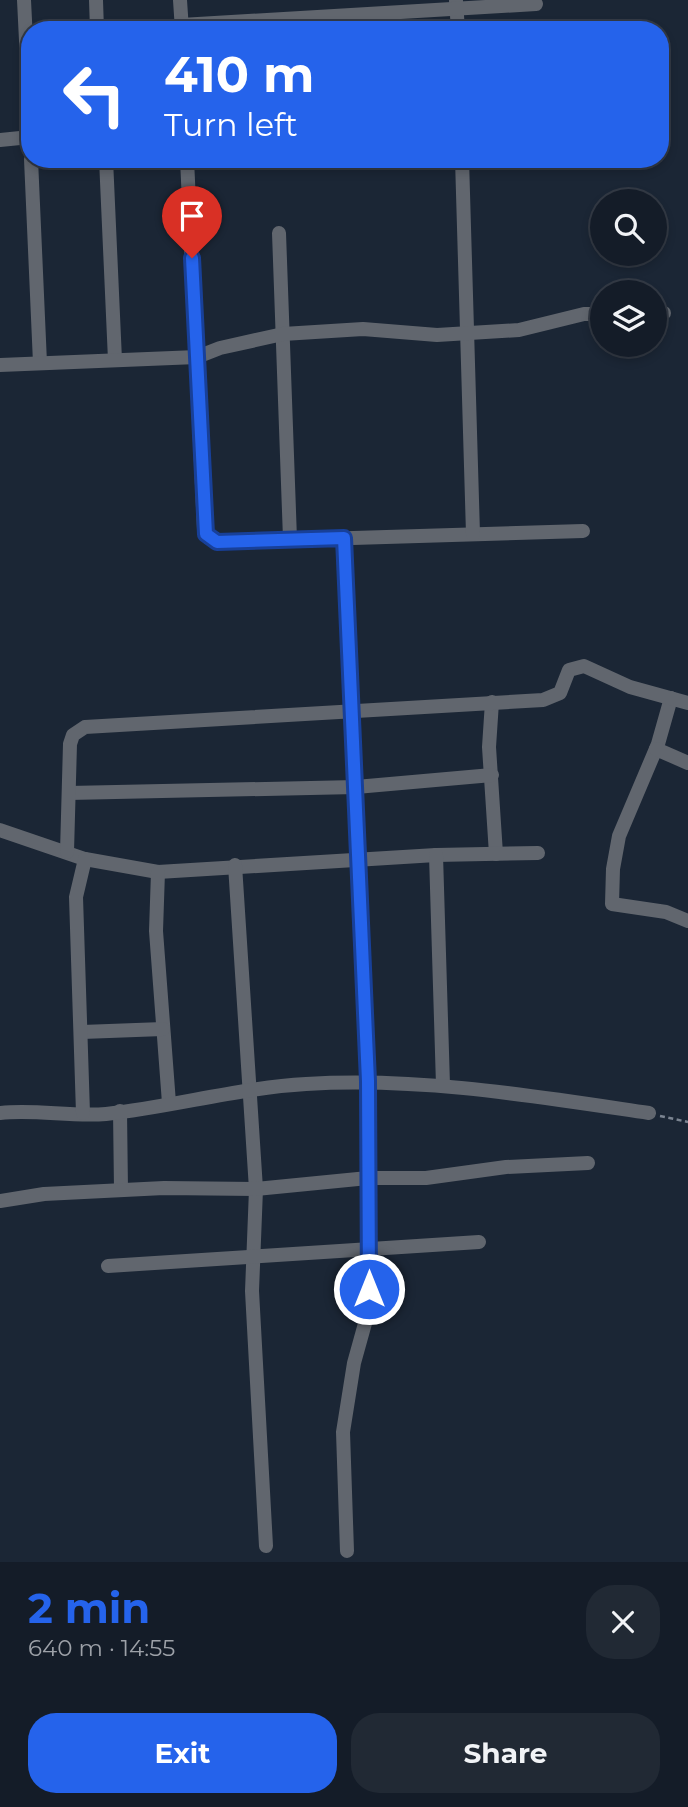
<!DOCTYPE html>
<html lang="en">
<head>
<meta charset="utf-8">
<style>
	:root { --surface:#141c28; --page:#212934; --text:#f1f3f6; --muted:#9da1a8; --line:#333a45; --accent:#2563eb }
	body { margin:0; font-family:Montserrat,sans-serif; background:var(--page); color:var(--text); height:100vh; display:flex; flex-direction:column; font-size:26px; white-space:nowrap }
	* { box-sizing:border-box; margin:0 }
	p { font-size:23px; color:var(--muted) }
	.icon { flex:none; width:38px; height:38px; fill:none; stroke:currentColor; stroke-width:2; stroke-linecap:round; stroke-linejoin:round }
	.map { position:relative; height:1562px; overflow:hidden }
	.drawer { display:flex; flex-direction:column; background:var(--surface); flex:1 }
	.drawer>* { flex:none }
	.top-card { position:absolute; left:21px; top:21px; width:648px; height:147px; border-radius:28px; box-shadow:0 4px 10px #0003,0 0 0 2px var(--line); background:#2563eb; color:#fff; overflow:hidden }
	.fabs { position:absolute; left:590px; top:189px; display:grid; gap:14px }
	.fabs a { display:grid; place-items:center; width:77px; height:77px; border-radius:50%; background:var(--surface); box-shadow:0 4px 10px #0003,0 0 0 2px var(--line); font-size:35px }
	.pin { position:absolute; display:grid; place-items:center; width:60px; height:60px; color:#fff; margin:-72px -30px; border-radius:50% 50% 50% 0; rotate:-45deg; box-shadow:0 0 7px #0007 }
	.pin .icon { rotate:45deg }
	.me { position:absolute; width:77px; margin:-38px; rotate:0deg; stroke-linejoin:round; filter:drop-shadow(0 0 5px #0008) }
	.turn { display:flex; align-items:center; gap:24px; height:147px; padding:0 28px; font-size:32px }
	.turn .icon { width:91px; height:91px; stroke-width:2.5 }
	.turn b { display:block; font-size:49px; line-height:60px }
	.round { display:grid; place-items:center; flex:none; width:74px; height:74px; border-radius:28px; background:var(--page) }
	.head { display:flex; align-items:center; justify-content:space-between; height:119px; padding:0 28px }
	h1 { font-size:42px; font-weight:700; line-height:52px; color:var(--accent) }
	.cta { display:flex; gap:14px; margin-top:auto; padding:14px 28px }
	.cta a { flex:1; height:80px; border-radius:28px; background:var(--accent); color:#fff; font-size:28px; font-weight:700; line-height:80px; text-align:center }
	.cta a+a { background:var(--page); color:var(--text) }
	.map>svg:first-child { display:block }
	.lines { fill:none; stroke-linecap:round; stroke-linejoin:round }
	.path { stroke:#7b8491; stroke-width:2.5; stroke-dasharray:5 3.5; stroke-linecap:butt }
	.street { stroke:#61666e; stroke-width:14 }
	.route-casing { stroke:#184099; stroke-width:18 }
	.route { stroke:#2563eb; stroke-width:12 }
</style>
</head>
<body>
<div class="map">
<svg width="688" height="1562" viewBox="0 0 688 1562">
	<rect width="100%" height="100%" fill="#1b2635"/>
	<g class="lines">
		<path class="path" d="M660 1116 688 1122"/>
		<g class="street">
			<path d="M24 0 30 122"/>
			<path d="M96 0 97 30"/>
			<path d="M180 0 182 30"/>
			<path d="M456 1 458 30"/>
			<path d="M181 25 536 4"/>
			<path d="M0 140 30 137"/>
			<path d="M31 159 40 363"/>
			<path d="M106 159 115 360"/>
			<path d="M187 159 204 529 209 538 217 542 583 531"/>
			<path d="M462 159 473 534"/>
			<path d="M279 233 290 539"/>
			<path d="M654 313H664"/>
			<path d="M0 365 197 357 220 348 283 334 363 329 437 335 519 330 584 314H602"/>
			<path d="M344 538 368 1081 369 1309 354 1363 343 1432 347 1551"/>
			<path d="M671 698 658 744 619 836 613 869 612 904 666 912 688 921"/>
			<path d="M492 702 489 747 496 854"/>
			<path d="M656 749 688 763"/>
			<path d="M69 793 356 787 492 775"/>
			<path d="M0 830 85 859 158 872 436 855 538 853"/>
			<path d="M67 852 70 744 73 735 85 727 543 700 560 693 569 670 584 666 630 687 688 703"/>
			<path d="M436 855 443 1085"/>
			<path d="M235 865 256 1189 252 1291 266 1546"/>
			<path d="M158 872 156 931 169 1103"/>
			<path d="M82 1032 163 1029"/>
			<path d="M120 1111 121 1190"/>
			<path d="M0 1113C35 1109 71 1117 106 1114 173 1107 238 1088 306 1084 421 1077 534 1096 649 1113"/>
			<path d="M83 1113 76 897 85 859"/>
			<path d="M0 1201 44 1194 164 1188 256 1189 368 1178H426L506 1167 588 1163"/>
			<path d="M108 1266 479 1242"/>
		</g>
	</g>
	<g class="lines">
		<g class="route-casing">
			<path id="route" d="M192 258 206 534 217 542 344 538 368 1081 369 1289"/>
		</g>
		<use href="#route" class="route"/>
	</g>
</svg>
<div class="fabs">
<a><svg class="icon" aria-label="search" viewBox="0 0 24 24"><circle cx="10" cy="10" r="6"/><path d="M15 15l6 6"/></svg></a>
<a><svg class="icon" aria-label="layers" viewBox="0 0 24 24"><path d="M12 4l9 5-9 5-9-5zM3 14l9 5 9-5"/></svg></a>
</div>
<div class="pin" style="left:192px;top:258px;background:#d93025"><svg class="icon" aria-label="arrive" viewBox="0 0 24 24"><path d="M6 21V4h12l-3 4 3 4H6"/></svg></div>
<svg class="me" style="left:369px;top:1289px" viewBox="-20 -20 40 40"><circle r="17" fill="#2563eb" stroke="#fff" stroke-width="3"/><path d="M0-11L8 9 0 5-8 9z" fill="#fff"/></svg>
<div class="top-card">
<div class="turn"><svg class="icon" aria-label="left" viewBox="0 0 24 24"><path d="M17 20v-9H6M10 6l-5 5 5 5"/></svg><div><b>410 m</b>Turn left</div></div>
</div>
</div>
<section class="drawer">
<div class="head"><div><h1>2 min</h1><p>640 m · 14:55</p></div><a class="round"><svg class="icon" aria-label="close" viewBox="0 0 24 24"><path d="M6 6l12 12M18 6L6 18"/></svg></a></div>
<div class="cta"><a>Exit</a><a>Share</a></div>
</section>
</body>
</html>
